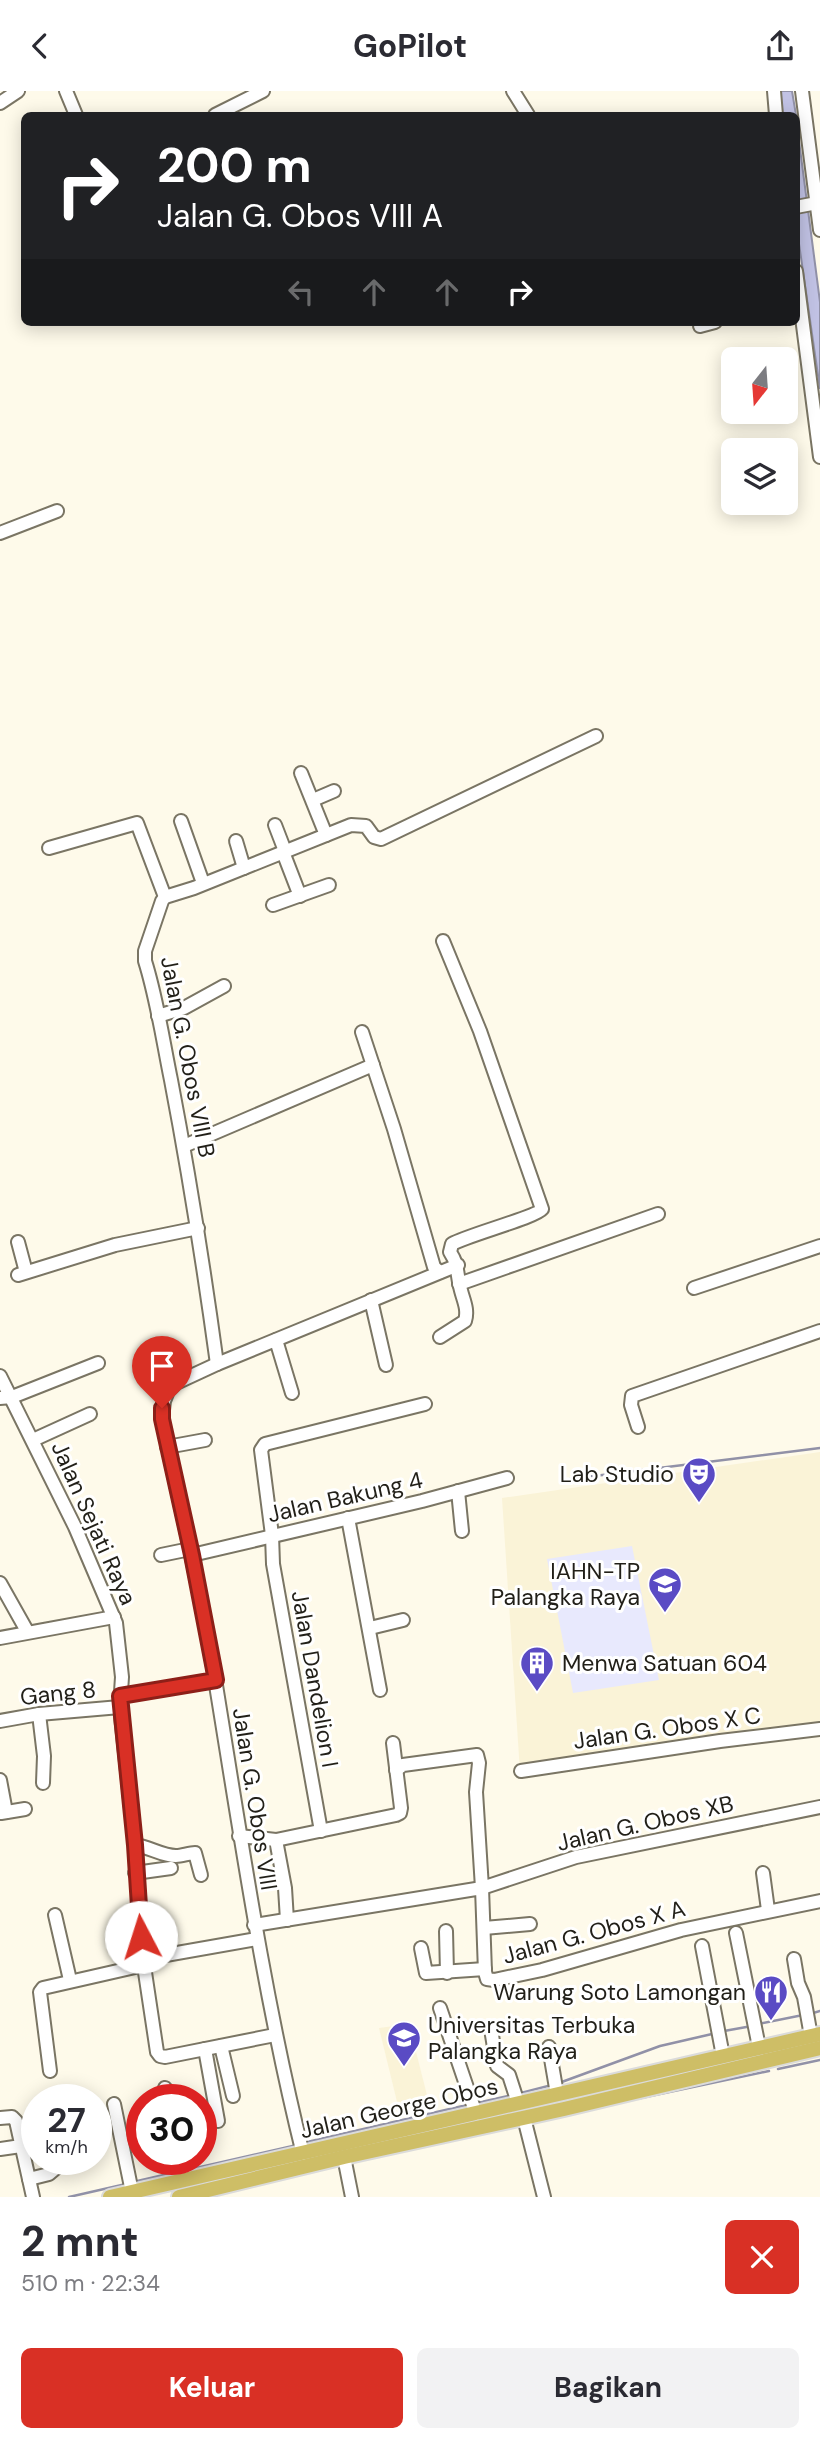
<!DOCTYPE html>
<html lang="id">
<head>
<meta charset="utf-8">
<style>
	:root { --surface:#fff; --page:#f2f2f3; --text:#2b2b33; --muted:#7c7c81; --accent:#d93025 }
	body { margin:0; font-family:"DM Sans",sans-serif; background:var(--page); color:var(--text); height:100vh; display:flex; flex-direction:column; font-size:26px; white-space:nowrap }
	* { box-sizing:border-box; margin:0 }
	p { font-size:23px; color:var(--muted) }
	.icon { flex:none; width:38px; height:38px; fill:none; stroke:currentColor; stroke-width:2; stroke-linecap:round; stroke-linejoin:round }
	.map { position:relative; height:2106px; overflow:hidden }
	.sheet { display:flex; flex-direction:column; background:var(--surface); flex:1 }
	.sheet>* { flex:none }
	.hud { position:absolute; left:21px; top:21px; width:779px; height:214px; border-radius:10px; box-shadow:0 4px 18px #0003; background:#202124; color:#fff; overflow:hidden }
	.needle { width:46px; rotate:197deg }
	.controls { position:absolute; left:721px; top:256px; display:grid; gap:14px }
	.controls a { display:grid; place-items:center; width:77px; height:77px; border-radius:10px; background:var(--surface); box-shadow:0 4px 18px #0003; font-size:35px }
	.speed { position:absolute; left:21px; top:1993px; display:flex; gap:14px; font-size:35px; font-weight:700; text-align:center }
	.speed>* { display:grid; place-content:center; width:91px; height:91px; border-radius:50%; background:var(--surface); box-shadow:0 4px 18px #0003; line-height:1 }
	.speed small { font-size:18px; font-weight:400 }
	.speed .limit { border:10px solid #d22; background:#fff; color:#111 }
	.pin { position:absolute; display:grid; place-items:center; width:60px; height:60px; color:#fff; margin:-72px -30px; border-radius:50% 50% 50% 0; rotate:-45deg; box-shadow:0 0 7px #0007 }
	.pin .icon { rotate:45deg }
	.me { position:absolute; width:77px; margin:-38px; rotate:355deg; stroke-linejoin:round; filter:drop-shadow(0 0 5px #0008) }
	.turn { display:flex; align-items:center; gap:24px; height:147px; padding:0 21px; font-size:32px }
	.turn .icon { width:91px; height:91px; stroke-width:2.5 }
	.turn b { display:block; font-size:49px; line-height:60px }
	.lanes { display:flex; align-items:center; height:66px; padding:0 21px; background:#0003; justify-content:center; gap:35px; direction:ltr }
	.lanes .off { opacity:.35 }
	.round { display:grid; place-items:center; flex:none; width:74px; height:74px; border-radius:10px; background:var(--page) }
	.headline { display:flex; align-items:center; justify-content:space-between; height:119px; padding:0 21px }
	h1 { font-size:42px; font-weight:700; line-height:52px }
	.action { display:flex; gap:14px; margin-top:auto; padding:14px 21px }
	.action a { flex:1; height:80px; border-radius:10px; background:var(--accent); color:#fff; font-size:28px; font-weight:700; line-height:80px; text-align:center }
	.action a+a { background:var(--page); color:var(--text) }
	header { display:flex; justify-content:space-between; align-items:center; height:91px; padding:0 21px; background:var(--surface); font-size:32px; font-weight:700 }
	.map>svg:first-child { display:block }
	.built { fill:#faf3d7 }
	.green { fill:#e8e9fd }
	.water { fill:#c1c2e4; stroke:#9191a7; stroke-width:2 }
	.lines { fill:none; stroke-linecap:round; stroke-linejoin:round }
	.stream { stroke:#9191a7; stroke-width:2.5 }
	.minor-casing { stroke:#7a7564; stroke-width:16 }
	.major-casing { stroke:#dbdbda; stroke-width:18 }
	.minor { stroke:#fff; stroke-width:12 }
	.major { stroke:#cebe66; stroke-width:14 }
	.route-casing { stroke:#8d1f18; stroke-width:18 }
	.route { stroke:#d93025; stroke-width:12 }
	.labels { text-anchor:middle; stroke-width:6; stroke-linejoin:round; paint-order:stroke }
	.street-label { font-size:23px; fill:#211f18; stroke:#fff }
	.poi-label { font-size:23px; fill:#211f18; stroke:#fff; text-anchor:end }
</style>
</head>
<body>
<header><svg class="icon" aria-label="back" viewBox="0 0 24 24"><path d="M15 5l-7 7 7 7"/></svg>GoPilot<svg class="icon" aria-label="share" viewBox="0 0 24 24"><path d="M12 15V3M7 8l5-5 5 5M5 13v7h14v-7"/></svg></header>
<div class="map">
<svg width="820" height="2106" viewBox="0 0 820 2106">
	<rect width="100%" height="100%" fill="#fefaea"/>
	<g class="built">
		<path d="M820 1361V1638L520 1681 502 1407Z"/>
		<path d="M409 1933 430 2016 400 2023 379 1937Z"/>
	</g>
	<path class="green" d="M632 1455 659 1589 573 1602 547 1468Z"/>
	<g class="water">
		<path d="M779 0H792L796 24H782Z"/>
		<path d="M796 27 820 211V298L796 132Z"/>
	</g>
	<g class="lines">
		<g class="stream">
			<path d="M570 1388 820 1357"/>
			<path d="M810 1923 820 1920"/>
			<path d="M758 1933 803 1924"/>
			<path d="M724 1940 752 1935"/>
			<path d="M778 1978 820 1969"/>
			<path d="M559 1992 660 1955 712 1943"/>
			<path d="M521 2002 552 1994"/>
			<path d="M641 2007 769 1980"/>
			<path d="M477 2012 508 2005"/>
			<path d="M303 2052 467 2014"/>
			<path d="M187 2079 297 2054"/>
			<path d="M133 2091 181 2080"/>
			<path d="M69 2106 126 2093"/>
		</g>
		<g class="minor-casing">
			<g id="minor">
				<path d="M66 0 76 24"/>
				<path d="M513 0 528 24"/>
				<path d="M774 0 776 24"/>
				<path d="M802 0 820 139"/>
				<path d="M0 12 18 0"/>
				<path d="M215 24 263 0"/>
				<path d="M796 116 817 112"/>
				<path d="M796 180 820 366"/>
				<path d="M700 235 715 231"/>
				<path d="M0 442 57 420"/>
				<path d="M301 682 326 744"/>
				<path d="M313 709 334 700"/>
				<path d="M181 730 203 792"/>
				<path d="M275 734 285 760"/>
				<path d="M236 750 244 777"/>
				<path d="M49 757 137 732 165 806"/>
				<path d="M283 761 300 805"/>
				<path d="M273 814 329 794"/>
				<path d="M158 925 184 917 224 895"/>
				<path d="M362 941 394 1038 434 1176 440 1181"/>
				<path d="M184 1055 373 974"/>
				<path d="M18 1151 26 1181"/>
				<path d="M18 1184 115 1154 198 1137"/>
				<path d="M459 1193 658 1123"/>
				<path d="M694 1197 820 1155"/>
				<path d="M371 1209 386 1274"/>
				<path d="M440 1246 465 1230C469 1217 462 1207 460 1195 456 1180 459 1175 450 1161L452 1153C468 1144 536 1126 542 1118L480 940 443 850"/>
				<path d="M276 1249 292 1302"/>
				<path d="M217 1273C204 1178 189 1083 171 989 163 950 157 908 145 870V860L162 810 165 806 194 797 351 734 366 735 374 746 381 748 596 645"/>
				<path d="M0 1285 75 1436 116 1532 122 1586 120 1616 135 1754 143 1868 157 1961 160 1965 165 1966 275 1944"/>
				<path d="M0 1307 12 1306 98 1272"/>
				<path d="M638 1336 631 1314 632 1305 820 1240"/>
				<path d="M33 1349 90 1323"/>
				<path d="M167 1356 205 1349"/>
				<path d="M458 1400 462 1440"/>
				<path d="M348 1427 380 1599"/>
				<path d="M161 1464 190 1458"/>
				<path d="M192 1464 422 1410 507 1387"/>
				<path d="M0 1492 27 1540"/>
				<path d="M370 1537 403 1529"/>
				<path d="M0 1547 114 1526"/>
				<path d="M120 1605 216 1589"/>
				<path d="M39 1623 44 1665 43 1692"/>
				<path d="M0 1630 39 1623 120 1616"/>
				<path d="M396 1679 403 1674 477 1664 479 1672 476 1701 482 1797 576 1766 820 1716"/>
				<path d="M521 1680 720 1650 820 1638"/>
				<path d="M0 1689 6 1721"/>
				<path d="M1 1722 25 1718"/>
				<path d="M321 1740 273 1473 272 1444 261 1359 265 1353 425 1313"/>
				<path d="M239 1745 276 1749 396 1724 400 1722 401 1717 393 1652"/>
				<path d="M276 1749 285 1797 287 1829"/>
				<path d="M135 1754C150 1756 162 1765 176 1765 182 1765 189 1762 195 1762L201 1784"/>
				<path d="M135 1782 171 1777"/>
				<path d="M763 1782 768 1819"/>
				<path d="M55 1824 70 1889"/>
				<path d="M254 1834 482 1797 485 1881 487 1888 494 1889 542 1879 681 1839 820 1810"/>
				<path d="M484 1837 530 1833"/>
				<path d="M446 1840 447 1882"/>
				<path d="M736 1842 759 1956"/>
				<path d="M702 1855 723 1965"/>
				<path d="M421 1857 426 1882 485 1878"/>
				<path d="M143 1868 257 1848"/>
				<path d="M794 1868 798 1892 804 1906 811 1945"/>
				<path d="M440 1917 476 2023"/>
				<path d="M491 1938 497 1975 509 1984 518 2012"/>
				<path d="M221 1955 233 2005"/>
				<path d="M549 1956 557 2003"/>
				<path d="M205 1958 218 2030"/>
				<path d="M50 1980 40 1901 43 1897 144 1874"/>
				<path d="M165 1997 167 2009"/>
				<path d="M114 2013 132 2101"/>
				<path d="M0 2027 12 2026 16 2030 33 2106"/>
				<path d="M524 2027 544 2106"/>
				<path d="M0 2058 21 2055"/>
				<path d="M303 2063C264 1906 241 1747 215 1588 201 1500 180 1414 162 1328L164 1310 168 1300 176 1292 217 1273 458 1174"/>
				<path d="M344 2066 352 2106"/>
				<path d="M181 2068 186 2089"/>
				<path d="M29 2088 49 2083 62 2072"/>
			</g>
		</g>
		<g class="major-casing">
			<g id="major">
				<path d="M110 2106 820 1943"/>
				<path d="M179 2106 344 2066 564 2018 820 1957"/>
			</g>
		</g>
		<use href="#minor" class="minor"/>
		<use href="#major" class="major"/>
	</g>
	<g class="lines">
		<g class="route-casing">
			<path id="route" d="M141 1846 135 1754 120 1605 216 1589 192 1464 162 1328V1317"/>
		</g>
		<use href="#route" class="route"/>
	</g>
	<defs>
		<g id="theatre-pin" transform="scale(1.75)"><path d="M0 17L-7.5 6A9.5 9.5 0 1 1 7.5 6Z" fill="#5a4bc4" stroke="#fff"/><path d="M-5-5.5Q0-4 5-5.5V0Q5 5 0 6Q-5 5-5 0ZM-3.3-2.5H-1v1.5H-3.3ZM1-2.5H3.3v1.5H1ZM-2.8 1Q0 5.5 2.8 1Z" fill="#fff"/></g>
		<g id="university-pin" transform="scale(1.75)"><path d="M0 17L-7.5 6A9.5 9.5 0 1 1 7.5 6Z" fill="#5a4bc4" stroke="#fff"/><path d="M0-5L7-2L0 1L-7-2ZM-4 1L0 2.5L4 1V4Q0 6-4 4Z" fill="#fff"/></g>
		<g id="building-pin" transform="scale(1.75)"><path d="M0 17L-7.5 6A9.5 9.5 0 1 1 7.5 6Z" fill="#5a4bc4" stroke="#fff"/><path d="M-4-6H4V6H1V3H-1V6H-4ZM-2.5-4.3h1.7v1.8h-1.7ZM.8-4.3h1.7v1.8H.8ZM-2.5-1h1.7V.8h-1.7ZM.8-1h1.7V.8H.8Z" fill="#fff"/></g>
		<g id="restaurant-pin" transform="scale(1.75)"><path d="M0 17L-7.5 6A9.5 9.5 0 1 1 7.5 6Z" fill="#5a4bc4" stroke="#fff"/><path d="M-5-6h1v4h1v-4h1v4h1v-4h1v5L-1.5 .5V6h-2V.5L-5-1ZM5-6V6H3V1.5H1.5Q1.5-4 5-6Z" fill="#fff"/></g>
	</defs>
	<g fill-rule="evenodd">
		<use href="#theatre-pin" x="699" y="1383"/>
		<use href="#university-pin" x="665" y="1493"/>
		<use href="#building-pin" x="537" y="1572"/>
		<use href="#restaurant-pin" x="771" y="1901"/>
		<use href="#university-pin" x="404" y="1947"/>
	</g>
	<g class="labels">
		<g class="street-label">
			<text transform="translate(188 966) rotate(79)" y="8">Jalan G. Obos VIII B</text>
			<text transform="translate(345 1406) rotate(-13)" y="8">Jalan Bakung 4</text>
			<text transform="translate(94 1432) rotate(66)" y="8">Jalan Sejati Raya</text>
			<text transform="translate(315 1588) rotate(80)" y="8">Jalan Dandelion I</text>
			<text transform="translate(58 1602) rotate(-6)" y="8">Gang 8</text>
			<text transform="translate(667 1637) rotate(-8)" y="8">Jalan G. Obos X C</text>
			<text transform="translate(255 1708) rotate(81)" y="8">Jalan G. Obos VIII</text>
			<text transform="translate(645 1732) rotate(-13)" y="8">Jalan G. Obos XB</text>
			<text transform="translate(594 1841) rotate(-15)" y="8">Jalan G. Obos X A</text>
			<text transform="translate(399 2017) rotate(-13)" y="8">Jalan George Obos</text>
		</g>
		<g class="poi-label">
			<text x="674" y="1391">Lab Studio</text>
			<text x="640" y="1488">IAHN-TP<tspan x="640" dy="26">Palangka Raya</tspan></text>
			<text x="562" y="1580" text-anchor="start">Menwa Satuan 604</text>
			<text x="746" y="1909">Warung Soto Lamongan</text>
			<text x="428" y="1942" text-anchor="start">Universitas Terbuka<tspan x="428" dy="26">Palangka Raya</tspan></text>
		</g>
	</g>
</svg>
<div class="controls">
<a><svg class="needle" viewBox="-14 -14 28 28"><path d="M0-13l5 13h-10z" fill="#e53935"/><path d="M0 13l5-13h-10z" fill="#7c7c81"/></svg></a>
<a><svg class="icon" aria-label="layers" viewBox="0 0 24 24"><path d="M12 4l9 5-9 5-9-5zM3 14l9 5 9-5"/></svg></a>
</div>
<div class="speed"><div>27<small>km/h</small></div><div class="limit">30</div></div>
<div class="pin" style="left:162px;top:1317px;background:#d93025"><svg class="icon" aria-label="arrive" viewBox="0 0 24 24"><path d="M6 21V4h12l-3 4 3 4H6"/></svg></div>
<svg class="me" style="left:141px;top:1846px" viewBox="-20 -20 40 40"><circle r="19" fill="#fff"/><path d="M0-13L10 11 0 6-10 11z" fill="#d93025"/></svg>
<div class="hud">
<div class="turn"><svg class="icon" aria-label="right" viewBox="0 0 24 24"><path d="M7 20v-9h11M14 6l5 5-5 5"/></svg><div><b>200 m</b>Jalan G. Obos VIII A</div></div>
<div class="lanes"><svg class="icon off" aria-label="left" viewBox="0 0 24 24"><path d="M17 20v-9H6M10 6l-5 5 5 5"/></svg><svg class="icon off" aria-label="ahead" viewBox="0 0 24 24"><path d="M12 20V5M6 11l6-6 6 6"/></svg><svg class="icon off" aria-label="ahead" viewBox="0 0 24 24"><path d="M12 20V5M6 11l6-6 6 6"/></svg><svg class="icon" aria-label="right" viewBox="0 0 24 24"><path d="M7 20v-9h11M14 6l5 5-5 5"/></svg></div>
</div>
</div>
<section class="sheet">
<div class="headline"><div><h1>2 mnt</h1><p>510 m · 22:34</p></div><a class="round" style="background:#d93025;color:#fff"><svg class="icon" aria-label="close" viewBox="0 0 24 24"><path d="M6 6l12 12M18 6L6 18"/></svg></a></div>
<div class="action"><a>Keluar</a><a>Bagikan</a></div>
</section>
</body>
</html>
